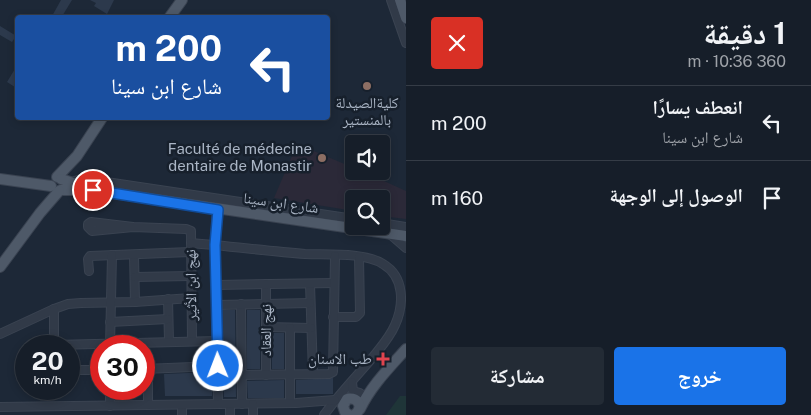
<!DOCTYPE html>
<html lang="ar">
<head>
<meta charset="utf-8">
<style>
	:root { --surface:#161e29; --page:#232b35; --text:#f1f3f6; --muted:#9ea2a8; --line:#353c46; --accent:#1a73e8 }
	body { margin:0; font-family:"Public Sans","Noto Naskh Arabic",sans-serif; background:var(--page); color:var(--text); direction:rtl; height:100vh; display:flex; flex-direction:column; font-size:19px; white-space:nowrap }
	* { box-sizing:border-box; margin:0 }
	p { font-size:16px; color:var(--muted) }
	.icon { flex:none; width:28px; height:28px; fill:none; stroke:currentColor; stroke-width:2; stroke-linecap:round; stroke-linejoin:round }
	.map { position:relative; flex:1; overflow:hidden; direction:ltr }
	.drawer { display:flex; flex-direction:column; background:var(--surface); width:405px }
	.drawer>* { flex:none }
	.banner { position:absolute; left:15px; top:15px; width:315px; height:105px; border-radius:5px; box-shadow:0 2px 8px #0003,0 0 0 1px var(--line); direction:rtl; background:#1a4fa0; color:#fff; overflow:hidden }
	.tools { position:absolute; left:345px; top:135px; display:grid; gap:10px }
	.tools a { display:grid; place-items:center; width:45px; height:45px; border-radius:5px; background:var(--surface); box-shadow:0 2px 8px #0003,0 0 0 1px var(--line); font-size:25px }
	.speed { position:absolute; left:15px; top:335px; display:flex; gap:10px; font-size:25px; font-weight:700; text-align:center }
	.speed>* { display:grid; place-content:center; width:65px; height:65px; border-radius:50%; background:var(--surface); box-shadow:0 2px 8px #0003,0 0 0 1px var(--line); line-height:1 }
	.speed small { font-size:12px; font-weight:400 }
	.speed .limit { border:8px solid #d22; background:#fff; color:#111 }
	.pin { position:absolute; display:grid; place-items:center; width:42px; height:42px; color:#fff; margin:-21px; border:2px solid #fff; border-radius:50%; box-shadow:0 1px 5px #0007 }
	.me { position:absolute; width:55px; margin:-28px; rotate:359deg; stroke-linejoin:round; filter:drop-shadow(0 0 4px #0008) }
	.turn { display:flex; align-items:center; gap:18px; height:105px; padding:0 25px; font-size:22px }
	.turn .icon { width:65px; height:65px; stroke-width:2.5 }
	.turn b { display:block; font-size:35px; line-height:42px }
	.round { display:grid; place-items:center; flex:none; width:52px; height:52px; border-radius:5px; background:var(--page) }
	.headline { display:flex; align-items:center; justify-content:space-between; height:85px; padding:0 25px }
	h1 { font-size:30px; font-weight:700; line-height:38px }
	.primary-button { display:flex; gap:10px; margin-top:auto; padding:10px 25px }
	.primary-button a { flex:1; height:58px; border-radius:5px; background:var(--accent); color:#fff; font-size:20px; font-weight:700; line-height:58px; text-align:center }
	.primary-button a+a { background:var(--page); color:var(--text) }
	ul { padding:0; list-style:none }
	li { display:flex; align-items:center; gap:15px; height:75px; padding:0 25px; border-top:1px solid var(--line) }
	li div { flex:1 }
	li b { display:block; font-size:19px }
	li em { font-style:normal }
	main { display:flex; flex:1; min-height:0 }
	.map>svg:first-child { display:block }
	.medical { fill:#2b2938 }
	.green { fill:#1f3538 }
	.building { fill:#2c394c }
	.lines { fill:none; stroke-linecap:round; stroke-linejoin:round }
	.minor-casing { stroke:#3a4351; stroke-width:10 }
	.major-casing { stroke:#3a4351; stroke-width:12 }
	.minor { stroke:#313a48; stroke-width:8 }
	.major { stroke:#4e5968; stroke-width:10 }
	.route-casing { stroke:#114b97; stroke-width:12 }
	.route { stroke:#1a73e8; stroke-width:9 }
	.education-dot { fill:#8d6e63; stroke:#17202c; stroke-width:2 }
	.health-dot { fill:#e0444e; stroke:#17202c; stroke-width:2 }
	.labels { text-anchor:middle; stroke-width:5; stroke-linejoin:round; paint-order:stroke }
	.poi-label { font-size:15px; fill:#aab5c5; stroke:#17202c; text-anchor:end }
	.street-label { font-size:15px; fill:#aab5c5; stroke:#17202c }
</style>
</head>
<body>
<main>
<section class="drawer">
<div class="headline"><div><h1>1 دقيقة</h1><p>360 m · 10:36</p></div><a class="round" style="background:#d93025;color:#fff"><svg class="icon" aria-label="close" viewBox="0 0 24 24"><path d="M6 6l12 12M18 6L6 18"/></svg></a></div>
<ul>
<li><svg class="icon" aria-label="left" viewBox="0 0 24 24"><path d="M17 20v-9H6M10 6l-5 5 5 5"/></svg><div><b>انعطف يسارًا</b><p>شارع ابن سينا</p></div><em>200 m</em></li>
<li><svg class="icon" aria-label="arrive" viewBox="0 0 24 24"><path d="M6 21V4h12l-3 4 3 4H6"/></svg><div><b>الوصول إلى الوجهة</b></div><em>160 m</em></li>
</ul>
<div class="primary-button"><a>خروج</a><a>مشاركة</a></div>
</section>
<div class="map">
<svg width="406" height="415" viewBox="0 0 406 415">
	<rect width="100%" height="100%" fill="#1d2837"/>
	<path class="medical" d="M297 144 354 168V171H362L406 191V219L381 216V199H354V211L274 198Z"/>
	<path class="green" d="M400 396H406V415H386Z"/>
	<g class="building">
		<path d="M61 0H72L61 18H51Z"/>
		<path d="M90 0H114L107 14 94 6 96 3Z"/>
		<path d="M0 26 18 37V42L14 39 12 42 0 35Z"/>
		<path d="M18 64V89L7 82Z"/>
		<path d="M222 310H235L236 397H224Z"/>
		<rect x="247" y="310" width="13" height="59"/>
		<rect x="272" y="333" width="12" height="36"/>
		<path d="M212 372V396H165L164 374Z"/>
		<path d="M333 378V394H296V380Z"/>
		<path d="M284 380V398H248L247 381Z"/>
	</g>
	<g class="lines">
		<g class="minor-casing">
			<g id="minor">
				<path d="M391 0 406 43"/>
				<path d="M72 182 81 179H86L354 219"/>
				<path d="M217 210 215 245 218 404"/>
				<path d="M381 223 406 227"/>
				<path d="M133 227 91 222 88 224V227L92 231 133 227 186 229 191 231 192 341"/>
				<path d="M391 235 406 248"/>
				<path d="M191 243C229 246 267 251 305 254 327 255 364 252 383 264 405 277 404 305 395 325 390 337 381 347 373 357 357 376 339 394 324 415"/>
				<path d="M134 255 135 302"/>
				<path d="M89 271 88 259 90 256 190 252"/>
				<path d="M135 277 190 276"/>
				<path d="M266 284V375"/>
				<path d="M310 284 313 374"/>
				<path d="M217 285 334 283"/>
				<path d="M168 299 169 341"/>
				<path d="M241 304 242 404"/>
				<path d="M216 305 310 303"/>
				<path d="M333 317H356L360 313 359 257"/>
				<path d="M110 322 168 319"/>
				<path d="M267 327 311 328"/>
				<path d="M0 334 54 309 68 304 81 303 135 302 191 298"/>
				<path d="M54 345 217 341"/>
				<path d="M54 346V309"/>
				<path d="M110 346 112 255"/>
				<path d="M144 369 217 366"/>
				<path d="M148 369V405"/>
				<path d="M69 370H101"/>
				<path d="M241 375 329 374 333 372 335 256"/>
				<path d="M352 382 353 391 360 393"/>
				<path d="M290 403V328"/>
				<path d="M230 404V415"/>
				<path d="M182 405V415"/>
				<path d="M110 406V389"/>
				<path d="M0 407 296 403 335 400"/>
				<path d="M253 415V404"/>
			</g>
		</g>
		<g class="major-casing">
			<g id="major">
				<path d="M400 0 406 18"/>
				<path d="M169 18 182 0"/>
				<path d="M57 177 77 156 102 118"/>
				<path d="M0 179 51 186"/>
				<path d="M61 179 85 187"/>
				<path d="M61 190H93L406 236"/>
				<path d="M0 267 40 213 59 191"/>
				<path d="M360 409C371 386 389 368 406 349"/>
				<path d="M349 415 345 412 343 406 347 399C359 396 364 409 354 415"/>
			</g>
		</g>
		<use href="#minor" class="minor"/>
		<use href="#major" class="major"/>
	</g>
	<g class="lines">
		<g class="route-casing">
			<path id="route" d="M93 190 218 210 215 245 218 366"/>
		</g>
		<use href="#route" class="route"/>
	</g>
	<g class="education-dot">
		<circle cx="367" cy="86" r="5"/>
		<circle cx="322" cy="158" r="5"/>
	</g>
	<path class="health-dot" d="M380.5 351.5h5v5h5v5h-5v5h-5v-5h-5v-5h5z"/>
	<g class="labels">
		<g class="poi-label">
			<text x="367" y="108" text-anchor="middle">كليةالصيدلة<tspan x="367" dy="17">بالمنستير</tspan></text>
			<text x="312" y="154">Faculté de médecine<tspan x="312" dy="17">dentaire de Monastir</tspan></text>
			<text x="372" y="364">طب الاسنان</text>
		</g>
		<g class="street-label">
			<text transform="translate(281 203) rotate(8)" y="5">شارع ابن سينا</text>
			<text transform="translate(191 285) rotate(-91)" y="5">نهج ابن الأثير</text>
			<text transform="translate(266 330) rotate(-90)" y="5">نهج العقاد</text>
		</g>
	</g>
</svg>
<div class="tools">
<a><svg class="icon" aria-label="sound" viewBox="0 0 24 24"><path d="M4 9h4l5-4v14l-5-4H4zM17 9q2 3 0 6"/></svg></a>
<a><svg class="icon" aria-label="search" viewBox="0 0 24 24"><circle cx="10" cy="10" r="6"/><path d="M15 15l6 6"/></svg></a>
</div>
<div class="speed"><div>20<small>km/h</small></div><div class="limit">30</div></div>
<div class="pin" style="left:93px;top:190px;background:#d93025"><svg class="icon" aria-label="arrive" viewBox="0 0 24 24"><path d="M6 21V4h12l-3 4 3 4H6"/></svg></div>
<svg class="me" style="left:218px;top:366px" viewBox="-20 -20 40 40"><circle r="17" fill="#1a73e8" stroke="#fff" stroke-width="3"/><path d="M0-11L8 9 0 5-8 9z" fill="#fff"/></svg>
<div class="banner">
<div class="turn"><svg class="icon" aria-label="left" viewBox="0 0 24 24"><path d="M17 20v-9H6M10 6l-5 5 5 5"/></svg><div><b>200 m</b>شارع ابن سينا</div></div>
</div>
</div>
</main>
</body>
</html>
